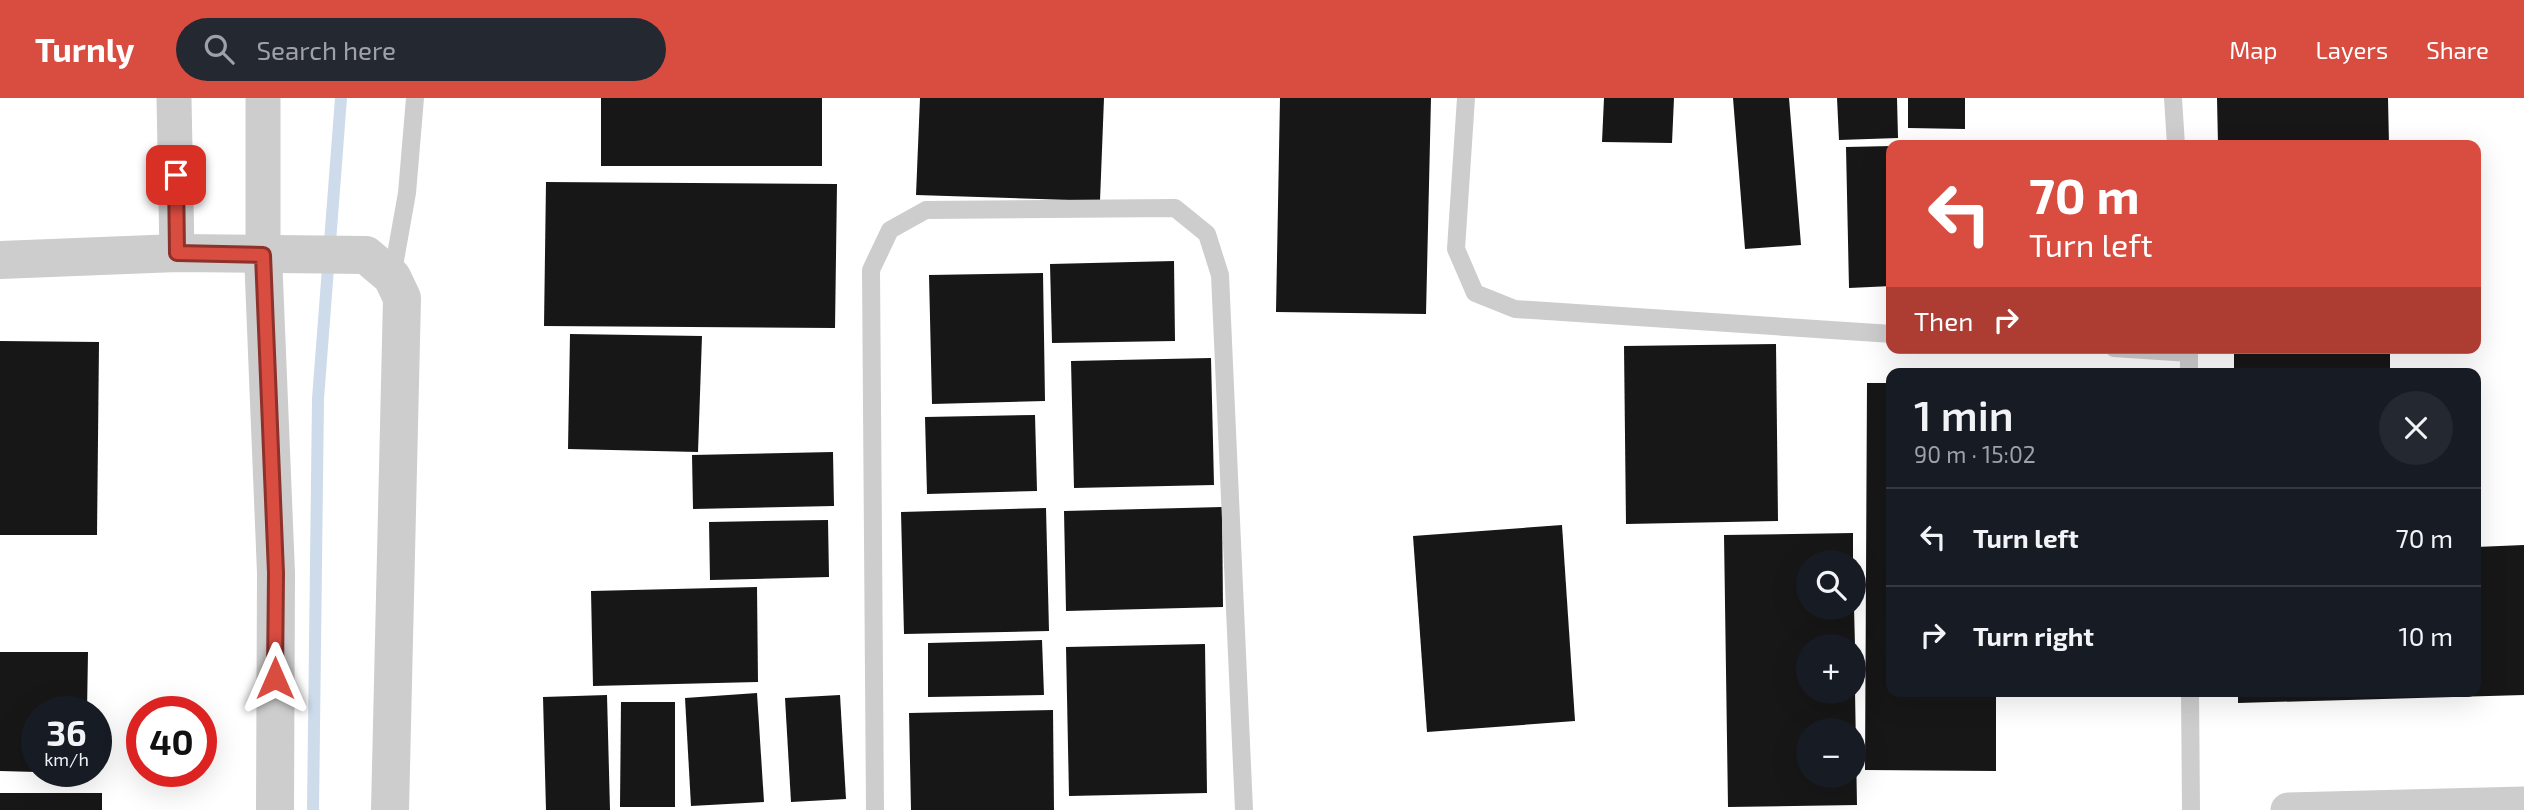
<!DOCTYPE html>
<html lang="en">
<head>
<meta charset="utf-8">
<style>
	:root { --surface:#171b24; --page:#242831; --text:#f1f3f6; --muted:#9ea1a6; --line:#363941; --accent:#d94c40 }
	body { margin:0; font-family:"Exo 2",sans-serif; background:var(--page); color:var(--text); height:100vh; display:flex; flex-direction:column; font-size:26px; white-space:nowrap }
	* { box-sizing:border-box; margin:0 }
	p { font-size:23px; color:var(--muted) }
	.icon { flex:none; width:38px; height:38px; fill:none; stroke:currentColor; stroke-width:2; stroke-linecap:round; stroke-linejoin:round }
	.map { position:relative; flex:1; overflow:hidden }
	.side { position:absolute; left:1886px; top:270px; width:595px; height:329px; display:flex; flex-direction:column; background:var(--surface); border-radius:14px; box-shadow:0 7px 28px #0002 }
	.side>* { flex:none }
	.hud { position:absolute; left:1886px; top:42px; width:595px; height:214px; border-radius:14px; box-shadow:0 7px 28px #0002; background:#d94c40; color:#fff; overflow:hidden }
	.tools { position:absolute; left:1796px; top:452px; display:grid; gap:14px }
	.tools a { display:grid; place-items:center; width:70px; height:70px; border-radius:50%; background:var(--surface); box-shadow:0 7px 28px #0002; font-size:35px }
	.speed { position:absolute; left:21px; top:598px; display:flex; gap:14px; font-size:35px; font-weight:700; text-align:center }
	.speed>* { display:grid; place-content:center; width:91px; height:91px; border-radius:50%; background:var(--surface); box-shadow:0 7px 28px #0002; line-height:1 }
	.speed small { font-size:18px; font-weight:400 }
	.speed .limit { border:10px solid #d22; background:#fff; color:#111 }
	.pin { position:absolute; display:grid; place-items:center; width:60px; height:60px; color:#fff; margin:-30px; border-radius:14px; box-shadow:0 4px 10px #0006 }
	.me { position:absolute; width:77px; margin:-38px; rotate:0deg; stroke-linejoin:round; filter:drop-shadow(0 0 5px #0008) }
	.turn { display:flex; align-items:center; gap:24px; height:147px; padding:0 28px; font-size:32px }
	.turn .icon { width:91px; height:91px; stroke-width:2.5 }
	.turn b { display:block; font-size:49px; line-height:60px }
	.then { display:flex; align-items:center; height:66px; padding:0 28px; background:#0003; gap:14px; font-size:26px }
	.round { display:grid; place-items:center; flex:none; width:74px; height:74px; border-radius:37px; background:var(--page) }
	.summary { display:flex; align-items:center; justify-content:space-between; height:119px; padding:0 28px }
	h1 { font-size:42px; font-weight:600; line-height:52px }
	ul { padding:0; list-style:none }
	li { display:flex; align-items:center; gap:21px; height:98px; padding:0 28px; border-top:2px solid var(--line) }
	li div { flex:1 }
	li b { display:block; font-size:26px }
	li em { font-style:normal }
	header { display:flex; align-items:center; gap:42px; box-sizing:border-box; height:98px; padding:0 35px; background:var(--accent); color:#fff }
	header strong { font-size:33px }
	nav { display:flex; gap:38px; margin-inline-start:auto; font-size:24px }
	.search { width:490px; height:63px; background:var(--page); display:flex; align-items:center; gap:18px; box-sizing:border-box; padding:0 24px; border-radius:38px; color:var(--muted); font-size:26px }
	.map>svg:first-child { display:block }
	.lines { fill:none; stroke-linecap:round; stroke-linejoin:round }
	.stream { stroke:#cddbea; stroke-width:12 }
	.building { fill:#171717; fill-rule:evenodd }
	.service { stroke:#cdcdcd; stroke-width:18 }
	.minor { stroke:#cdcdcd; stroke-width:35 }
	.tertiary { stroke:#cdcdcd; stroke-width:38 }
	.route-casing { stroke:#8d312a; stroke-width:18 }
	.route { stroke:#d94c40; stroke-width:12 }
</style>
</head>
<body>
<header>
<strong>Turnly</strong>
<div class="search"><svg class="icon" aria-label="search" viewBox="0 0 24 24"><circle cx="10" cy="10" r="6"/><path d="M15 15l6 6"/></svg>Search here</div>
<nav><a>Map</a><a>Layers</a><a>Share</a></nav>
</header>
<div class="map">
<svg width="2524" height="712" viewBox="0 0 2524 712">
	<rect width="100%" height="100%" fill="#fff"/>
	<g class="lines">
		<path class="stream" d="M313 712 318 301 341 0"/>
	</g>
	<g class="building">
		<rect x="601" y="0" width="221" height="68"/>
		<path d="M920 0H1104L1100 103 916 97Z"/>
		<path d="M1280 0H1431L1426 216 1276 214Z"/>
		<path d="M1604 0H1674L1672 45 1602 44Z"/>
		<path d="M1733 0H1789L1801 147 1745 151Z"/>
		<path d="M1837 0H1897L1898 40 1839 42Z"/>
		<path d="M1908 0H1965V31L1908 30Z"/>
		<path d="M2217 0H2388L2389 47H2218Z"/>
		<path d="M1892 48V188L1849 190 1846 49Z"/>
		<path d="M546 84 837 86 835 230 544 228Z"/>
		<path d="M1174 163 1175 243 1052 245 1050 166Z"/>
		<path d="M1043 175 1045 303 932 306 929 177Z"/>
		<path d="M570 236 702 238 698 354 568 351Z"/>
		<path d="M0 243 99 244 97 437H0Z"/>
		<path d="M1776 246 1778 423 1626 426 1624 248Z"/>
		<rect x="2234" y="250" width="156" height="25"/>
		<path d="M1211 260 1214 387 1074 390 1071 263Z"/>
		<path d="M1867 285H1892V593H1996V673L1865 672Z"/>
		<path d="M1035 317 1037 393 927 396 925 319Z"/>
		<path d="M833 354 834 408 693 411 692 357Z"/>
		<path d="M1222 409 1223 509 1066 513 1064 413Z"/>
		<path d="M1046 410 1049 533 904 536 901 414Z"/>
		<path d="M828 422 829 479 710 482 709 424Z"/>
		<path d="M1562 427 1575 623 1427 634 1413 438Z"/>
		<path d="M1853 435V464H1808V509H1854L1855 548H1808V593H1855L1857 707 1728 709 1724 437ZM1808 632H1853V677H1808Z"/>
		<path d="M2524 447V597L2238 605V593H2476V449Z"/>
		<path d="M757 489 758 584 593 588 591 493Z"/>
		<path d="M1042 542 1044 597 928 599V545Z"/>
		<path d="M1205 546 1207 695 1069 698 1066 549Z"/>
		<path d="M0 554H88L87 614H37V674L0 673Z"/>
		<path d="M757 595 764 704 691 708 685 600Z"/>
		<path d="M607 597 610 712H546L543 599Z"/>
		<path d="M840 597 846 701 791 704 785 600Z"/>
		<path d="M621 604H675V709H620Z"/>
		<path d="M1053 612 1054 712H911L909 615Z"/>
		<rect x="0" y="695" width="102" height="17"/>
	</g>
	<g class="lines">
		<g class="service">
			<path d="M1466 0 1456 151 1475 195 1515 211 1892 236"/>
			<path d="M2173 0 2176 47"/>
			<path d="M392 179 407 95 415 0"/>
			<path d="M2114 250 2189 255"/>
			<path d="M2189 250V275"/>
			<path d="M2190 593 2191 712"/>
			<path d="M875 712 871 172 890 132 926 112 1175 110 1207 136 1220 177 1244 712"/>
		</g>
		<g class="minor">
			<path d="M174 0 177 155"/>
			<path d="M263 0V157"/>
			<path d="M2288 712 2524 706"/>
		</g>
		<g class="tertiary">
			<path d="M263 157 276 475 275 712"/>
			<path d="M0 162 177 155 366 157 392 179 402 200 390 712"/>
		</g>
	</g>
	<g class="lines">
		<g class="route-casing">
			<path id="route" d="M176 77 177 155 263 157 276 475 275 580"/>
		</g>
		<use href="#route" class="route"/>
	</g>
</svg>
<div class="tools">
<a><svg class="icon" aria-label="search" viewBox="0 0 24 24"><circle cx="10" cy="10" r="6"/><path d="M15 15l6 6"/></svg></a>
<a>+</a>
<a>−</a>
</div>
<div class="speed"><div>36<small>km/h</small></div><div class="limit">40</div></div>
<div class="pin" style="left:176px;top:77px;background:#d93025"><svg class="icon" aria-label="arrive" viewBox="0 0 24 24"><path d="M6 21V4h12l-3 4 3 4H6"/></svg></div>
<svg class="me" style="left:275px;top:580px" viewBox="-20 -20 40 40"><path d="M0-17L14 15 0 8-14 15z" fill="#d94c40" stroke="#fff" stroke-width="4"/></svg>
<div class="hud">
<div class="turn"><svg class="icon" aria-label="left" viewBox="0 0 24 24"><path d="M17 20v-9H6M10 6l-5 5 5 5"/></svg><div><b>70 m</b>Turn left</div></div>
<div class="then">Then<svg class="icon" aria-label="right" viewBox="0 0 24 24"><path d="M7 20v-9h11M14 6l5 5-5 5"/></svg></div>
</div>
<section class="side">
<div class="summary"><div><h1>1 min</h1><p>90 m · 15:02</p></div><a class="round"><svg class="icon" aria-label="close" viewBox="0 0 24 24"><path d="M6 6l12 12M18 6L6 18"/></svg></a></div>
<ul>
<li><svg class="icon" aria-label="left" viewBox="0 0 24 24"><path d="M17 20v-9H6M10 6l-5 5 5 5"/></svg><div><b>Turn left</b></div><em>70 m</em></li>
<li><svg class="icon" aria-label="right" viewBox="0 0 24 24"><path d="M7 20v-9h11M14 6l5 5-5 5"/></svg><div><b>Turn right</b></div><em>10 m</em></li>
</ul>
</section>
</div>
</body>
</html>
